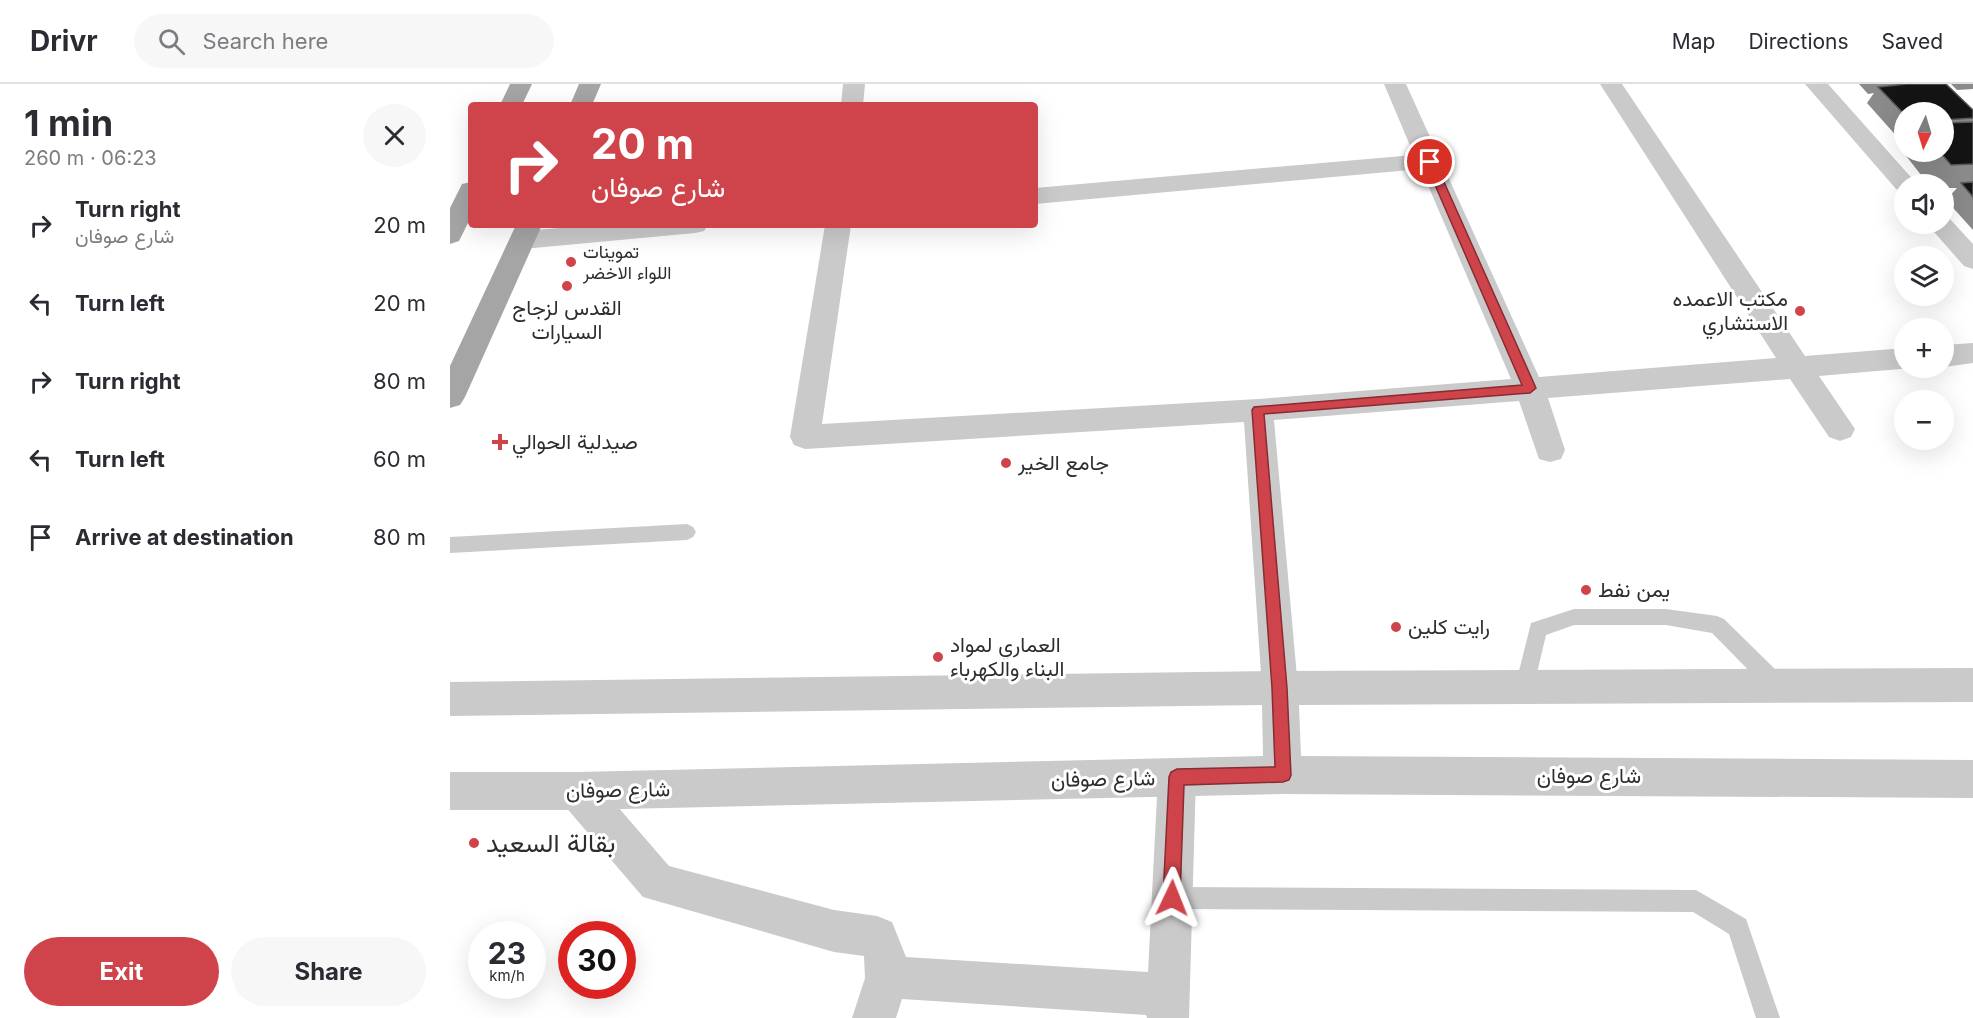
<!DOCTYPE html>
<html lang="en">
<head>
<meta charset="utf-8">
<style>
	:root { --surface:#fff; --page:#f7f7f7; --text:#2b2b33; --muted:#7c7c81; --line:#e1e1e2; --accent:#cf444a }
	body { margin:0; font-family:Inter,Vazirmatn,sans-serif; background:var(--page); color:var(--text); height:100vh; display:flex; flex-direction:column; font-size:22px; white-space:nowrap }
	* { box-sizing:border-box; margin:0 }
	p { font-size:20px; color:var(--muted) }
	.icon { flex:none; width:33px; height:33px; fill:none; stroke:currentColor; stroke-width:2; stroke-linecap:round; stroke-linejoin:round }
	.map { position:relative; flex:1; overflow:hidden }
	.sheet { display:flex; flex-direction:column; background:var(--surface); width:450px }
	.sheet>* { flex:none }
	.hud { position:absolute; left:18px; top:18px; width:570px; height:126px; border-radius:6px; box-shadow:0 6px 24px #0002; background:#cf444a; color:#fff; overflow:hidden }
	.needle { width:39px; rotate:184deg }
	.fabs { position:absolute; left:1444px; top:18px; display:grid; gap:12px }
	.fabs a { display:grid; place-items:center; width:60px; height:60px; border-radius:50%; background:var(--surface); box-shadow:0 6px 24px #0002; font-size:30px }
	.speed { position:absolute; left:18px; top:837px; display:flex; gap:12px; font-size:30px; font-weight:700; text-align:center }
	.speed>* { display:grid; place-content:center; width:78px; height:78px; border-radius:50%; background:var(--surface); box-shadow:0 6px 24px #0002; line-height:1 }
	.speed small { font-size:15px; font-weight:400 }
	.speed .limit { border:9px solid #d22; background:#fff; color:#111 }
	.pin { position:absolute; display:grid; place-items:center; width:51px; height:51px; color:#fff; margin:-26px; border:3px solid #fff; border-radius:50%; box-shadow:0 2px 6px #0007 }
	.me { position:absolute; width:66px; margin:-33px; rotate:2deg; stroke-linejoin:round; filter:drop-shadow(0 0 4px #0008) }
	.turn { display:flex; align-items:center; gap:21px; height:126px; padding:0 24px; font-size:27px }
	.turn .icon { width:78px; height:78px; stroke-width:2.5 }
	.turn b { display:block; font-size:42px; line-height:51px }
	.round { display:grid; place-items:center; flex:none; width:63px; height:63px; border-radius:32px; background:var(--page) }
	.summary { display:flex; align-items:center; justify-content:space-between; height:102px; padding:0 24px }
	h1 { font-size:36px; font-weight:700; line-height:45px }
	.action { display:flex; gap:12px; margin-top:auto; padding:12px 24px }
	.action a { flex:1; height:69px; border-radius:36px; background:var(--accent); color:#fff; font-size:24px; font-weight:700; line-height:69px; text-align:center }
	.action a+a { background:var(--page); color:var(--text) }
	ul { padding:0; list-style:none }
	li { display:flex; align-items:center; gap:18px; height:78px; padding:0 24px }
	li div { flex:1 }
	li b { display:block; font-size:22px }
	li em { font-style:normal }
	header { display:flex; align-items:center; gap:36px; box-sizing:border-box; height:84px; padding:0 30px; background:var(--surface); border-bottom:2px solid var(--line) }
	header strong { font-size:28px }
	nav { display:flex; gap:33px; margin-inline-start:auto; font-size:21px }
	.search { width:420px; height:54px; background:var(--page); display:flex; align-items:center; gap:15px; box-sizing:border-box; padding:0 21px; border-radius:33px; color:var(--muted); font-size:22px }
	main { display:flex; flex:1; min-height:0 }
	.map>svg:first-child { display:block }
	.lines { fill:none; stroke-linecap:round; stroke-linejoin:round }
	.service { fill:#cacaca; fill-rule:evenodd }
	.minor { fill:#cacaca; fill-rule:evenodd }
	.tertiary { fill:#cacaca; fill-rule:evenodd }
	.primary { fill:#a5a5a5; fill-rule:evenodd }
	.wall { fill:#8a8a8a }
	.building { fill:#141414; stroke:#5a5a5a; stroke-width:1.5 }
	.route { fill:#cf444a; stroke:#872c30; stroke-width:1.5 }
	.poi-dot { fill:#cf444a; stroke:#fff; stroke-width:2 }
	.labels { text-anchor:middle; stroke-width:6; stroke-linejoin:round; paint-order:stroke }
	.far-poi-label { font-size:18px; fill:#2d2d2d; stroke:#fff; text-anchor:start }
	.poi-label { font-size:21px; fill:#2d2d2d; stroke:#fff; text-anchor:start }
	.street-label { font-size:21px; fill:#2d2d2d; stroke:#fff }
	.near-poi-label { font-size:26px; fill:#2d2d2d; stroke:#fff; text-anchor:start }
</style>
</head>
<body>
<header>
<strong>Drivr</strong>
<div class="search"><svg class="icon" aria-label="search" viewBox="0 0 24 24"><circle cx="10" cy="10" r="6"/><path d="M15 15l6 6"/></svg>Search here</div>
<nav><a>Map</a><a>Directions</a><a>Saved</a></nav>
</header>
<main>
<section class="sheet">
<div class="summary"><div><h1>1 min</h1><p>260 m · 06:23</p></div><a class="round"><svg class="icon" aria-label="close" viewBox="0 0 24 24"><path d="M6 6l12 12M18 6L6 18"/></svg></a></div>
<ul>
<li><svg class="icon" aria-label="right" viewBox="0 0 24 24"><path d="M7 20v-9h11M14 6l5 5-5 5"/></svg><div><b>Turn right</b><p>شارع صوفان</p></div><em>20 m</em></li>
<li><svg class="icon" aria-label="left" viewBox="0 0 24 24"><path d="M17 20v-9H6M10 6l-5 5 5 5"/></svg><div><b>Turn left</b></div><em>20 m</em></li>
<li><svg class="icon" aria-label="right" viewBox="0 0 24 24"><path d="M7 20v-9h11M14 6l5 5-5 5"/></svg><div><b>Turn right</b></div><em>80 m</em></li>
<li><svg class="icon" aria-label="left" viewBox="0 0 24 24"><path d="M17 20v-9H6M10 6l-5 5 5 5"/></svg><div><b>Turn left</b></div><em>60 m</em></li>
<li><svg class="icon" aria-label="arrive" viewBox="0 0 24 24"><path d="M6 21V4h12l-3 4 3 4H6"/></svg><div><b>Arrive at destination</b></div><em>80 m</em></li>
</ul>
<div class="action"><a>Exit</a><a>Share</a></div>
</section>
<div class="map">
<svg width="1523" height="934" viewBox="0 0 1523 934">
	<rect width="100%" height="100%" fill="#fff"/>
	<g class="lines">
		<g class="service">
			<path d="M237 440 243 443 246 448 243 453 237 456 0 469V453Z"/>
			<path d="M1124 525H1216L1267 532 1274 535 1334 594 1337 601 1334 608 1327 610 1320 608 1262 549 1216 541H1124L1096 551 1082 610 1075 612 1068 610 1065 603 1081 539Z"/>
			<path d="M722 803 1246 806 1296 835 1330 934H1306L1279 850 1243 828 722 825 714 822 711 814 714 806Z"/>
		</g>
		<g class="minor">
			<path d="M393 0H415L413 21H391Z"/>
			<path d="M934 0H956L1089 293 1326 274 1150 0H1172L1355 272 1455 264V284H1462L1369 292 1405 345 1401 353 1390 357 1379 353 1340 295 1098 314 1115 366 1111 375 1100 378 1089 375 1069 317 824 336 848 604 843 616 830 621 817 616 812 604 794 338 355 365 344 361 340 353 375 141H401L372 340 808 315 1061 295 971 85 585 120V104L964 71Z"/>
			<path d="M1355 0H1378L1467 100H1455V108L1446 105Z"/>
			<path d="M1494 133 1499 134 1523 160V185L1514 182 1477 140H1494Z"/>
			<path d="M147 141H258L254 147 245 149 73 165 64 162 60 156 64 150 73 147Z"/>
			<path d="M1523 259V279L1494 283V261Z"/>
			<path d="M727 674 741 680 746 693 739 934H697L696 931 452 915 446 934H402L415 894 414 872 384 868 193 813 114 721 109 707 114 693 128 688 142 693 219 782 384 826 427 832 442 838 456 873 698 888 708 693 713 680Z"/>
		</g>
		<path class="tertiary" d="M1523 584V618L849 621 851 672 1523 676V714L833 710 128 726H0V688H128L813 672 812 621 0 632V598L830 587Z"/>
		<g class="primary">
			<path d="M60 0H82L72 21H50Z"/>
			<path d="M129 0H151L142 21H120Z"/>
			<path d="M21 98V133L9 157 0 160V124L12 100Z"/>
			<path d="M66 141H92L15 313 10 321 0 324V282Z"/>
		</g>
	</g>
	<g class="wall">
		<path d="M1409 0H1496L1523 26V146L1496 116 1507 104H1494V100H1478L1450 64 1455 57V68H1494V28H1455V55L1450 56 1417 19 1424 9 1418 10Z"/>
		<path d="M1501 0H1523V5L1507 6Z"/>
	</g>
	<g class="building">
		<path d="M1457 0H1496L1523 26V34L1494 36V28H1455V31L1428 3Z"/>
		<path d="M1523 38V80L1501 81 1490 68H1494V39Z"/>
		<path d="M1523 98V113L1511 99Z"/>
	</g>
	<path class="route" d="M980 74 985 78 1086 304 1080 309 814 330 837 604 841 691 839 696 833 698 734 701 730 814 728 820 722 823 716 820 713 814 719 693 721 688 727 685 825 683 822 604 802 326 804 323 1072 301 975 78Z"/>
	<g class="poi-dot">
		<circle cx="121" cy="178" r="6"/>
		<circle cx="117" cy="202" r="6"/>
		<circle cx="1350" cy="227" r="6"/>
		<path d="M47 349h6v6h6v6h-6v6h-6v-6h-6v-6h6z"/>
		<circle cx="556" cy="379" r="6"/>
		<circle cx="1136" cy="506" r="6"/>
		<circle cx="946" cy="543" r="6"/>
		<circle cx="488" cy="573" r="6"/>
		<circle cx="24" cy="759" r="6"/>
	</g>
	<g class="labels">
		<g class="far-poi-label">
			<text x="133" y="174">تموينات<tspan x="133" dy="21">اللواء الاخضر</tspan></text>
		</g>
		<g class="poi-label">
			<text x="1338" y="222" text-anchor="end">مكتب الاعمده<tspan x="1338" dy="24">الاستشاري</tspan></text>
			<text x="117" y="231" text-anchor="middle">القدس لزجاج<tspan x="117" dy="24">السيارات</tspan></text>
			<text x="62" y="365">صيدلية الحوالي</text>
			<text x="568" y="386">جامع الخير</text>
			<text x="1148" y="513">يمن نفط</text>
			<text x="958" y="550">رايت كلين</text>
			<text x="500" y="568">العماري لمواد<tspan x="500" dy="24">البناء والكهرباء</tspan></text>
		</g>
		<g class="street-label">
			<text x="1139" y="699">شارع صوفان</text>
			<text transform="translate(653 695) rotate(-1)" y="7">شارع صوفان</text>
			<text transform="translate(168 706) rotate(-1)" y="7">شارع صوفان</text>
		</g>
		<g class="near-poi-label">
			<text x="36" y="768">بقالة السعيد</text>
		</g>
	</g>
</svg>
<div class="fabs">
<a><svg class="needle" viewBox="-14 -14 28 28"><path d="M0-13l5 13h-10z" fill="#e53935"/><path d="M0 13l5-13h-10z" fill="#7c7c81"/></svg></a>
<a><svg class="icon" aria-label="sound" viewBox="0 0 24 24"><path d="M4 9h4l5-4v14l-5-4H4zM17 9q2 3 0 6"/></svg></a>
<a><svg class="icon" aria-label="layers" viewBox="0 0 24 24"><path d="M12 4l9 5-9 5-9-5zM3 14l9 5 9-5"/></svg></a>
<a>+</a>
<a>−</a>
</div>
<div class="speed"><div>23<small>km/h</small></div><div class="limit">30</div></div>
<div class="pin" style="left:980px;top:78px;background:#d93025"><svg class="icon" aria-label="arrive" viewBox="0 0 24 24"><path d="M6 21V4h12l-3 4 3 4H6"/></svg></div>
<svg class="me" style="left:722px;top:814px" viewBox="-20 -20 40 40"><path d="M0-17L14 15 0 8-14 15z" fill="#cf444a" stroke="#fff" stroke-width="4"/></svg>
<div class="hud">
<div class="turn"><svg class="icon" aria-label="right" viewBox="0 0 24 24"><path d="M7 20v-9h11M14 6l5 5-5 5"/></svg><div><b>20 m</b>شارع صوفان</div></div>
</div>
</div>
</main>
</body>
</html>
